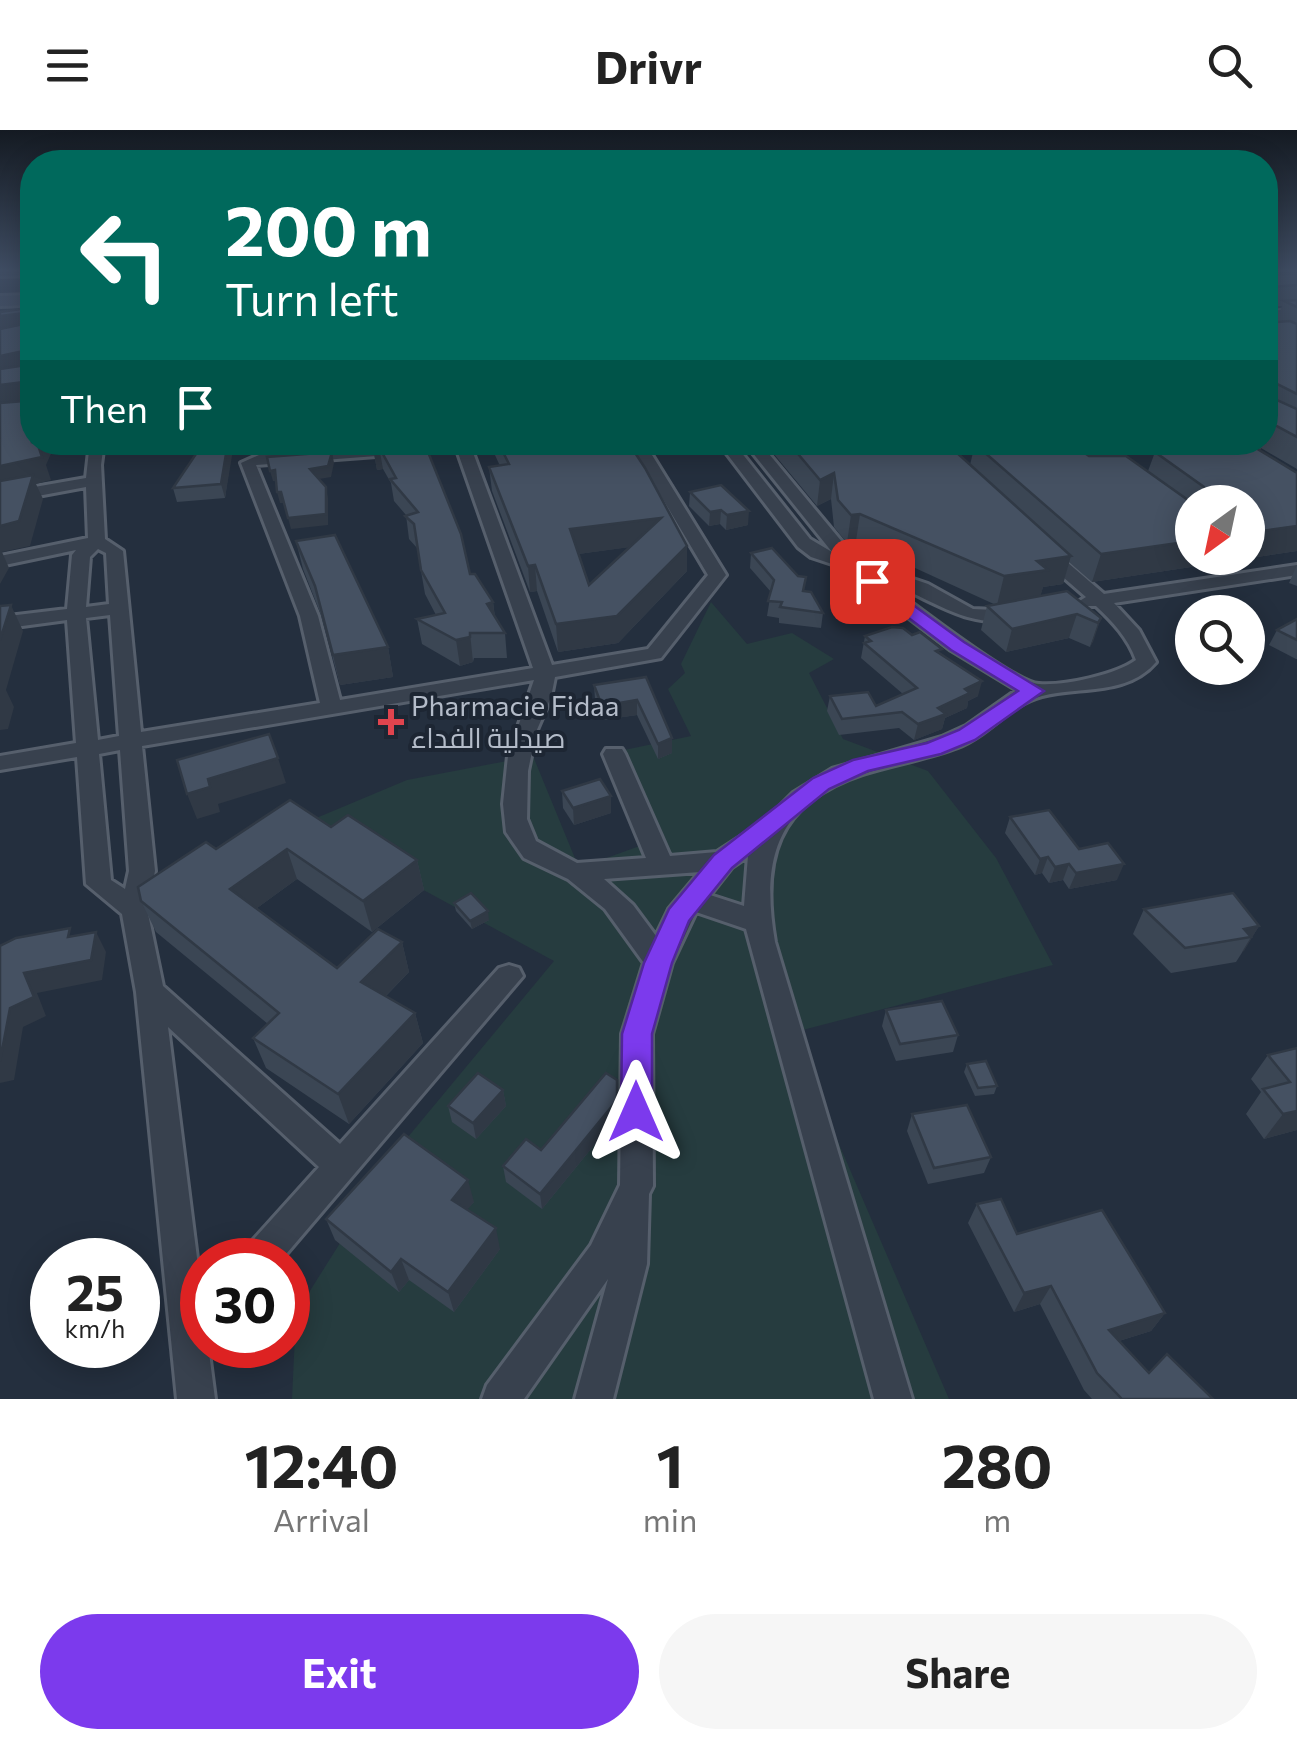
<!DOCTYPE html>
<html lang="en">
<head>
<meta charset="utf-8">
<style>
	:root { --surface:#fff; --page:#f6f6f6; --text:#222; --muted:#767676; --accent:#7c3aed }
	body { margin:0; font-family:Commissioner,Cairo,sans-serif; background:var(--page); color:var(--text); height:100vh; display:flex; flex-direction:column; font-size:38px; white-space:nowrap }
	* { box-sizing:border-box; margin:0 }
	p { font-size:32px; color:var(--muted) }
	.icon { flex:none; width:55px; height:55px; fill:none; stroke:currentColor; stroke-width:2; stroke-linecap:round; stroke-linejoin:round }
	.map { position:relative; height:1269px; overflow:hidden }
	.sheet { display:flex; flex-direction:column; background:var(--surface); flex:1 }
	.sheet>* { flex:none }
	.top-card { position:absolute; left:20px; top:20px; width:1258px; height:305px; border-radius:40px; box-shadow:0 5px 25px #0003; background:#00695c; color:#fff; overflow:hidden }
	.needle { width:65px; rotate:213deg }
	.controls { position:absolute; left:1175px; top:355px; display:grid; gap:20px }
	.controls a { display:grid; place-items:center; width:90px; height:90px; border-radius:50%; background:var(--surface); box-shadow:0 5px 25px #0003; font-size:50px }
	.speed { position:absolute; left:30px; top:1108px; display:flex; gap:20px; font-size:50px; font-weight:700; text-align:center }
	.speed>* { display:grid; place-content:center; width:130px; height:130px; border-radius:50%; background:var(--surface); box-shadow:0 5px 25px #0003; line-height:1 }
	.speed small { font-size:25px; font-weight:400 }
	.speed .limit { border:15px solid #d22; background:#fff; color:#111 }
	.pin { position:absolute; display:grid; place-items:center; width:85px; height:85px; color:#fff; margin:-42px; border-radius:20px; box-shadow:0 5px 15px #0006 }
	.me { position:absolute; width:110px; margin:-55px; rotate:0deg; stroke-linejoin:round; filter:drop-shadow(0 0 8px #0008) }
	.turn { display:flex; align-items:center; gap:35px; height:210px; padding:0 40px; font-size:45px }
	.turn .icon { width:130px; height:130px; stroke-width:2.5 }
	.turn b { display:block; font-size:70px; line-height:85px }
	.then { display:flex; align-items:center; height:95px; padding:0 40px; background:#0003; gap:20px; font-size:38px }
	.eta { display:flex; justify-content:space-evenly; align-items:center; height:170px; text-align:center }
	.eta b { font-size:60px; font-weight:700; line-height:70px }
	.primary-button { display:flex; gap:20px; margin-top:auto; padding:20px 40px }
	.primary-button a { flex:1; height:115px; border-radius:60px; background:var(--accent); color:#fff; font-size:40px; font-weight:700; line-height:115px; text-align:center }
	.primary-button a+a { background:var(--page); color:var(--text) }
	header { display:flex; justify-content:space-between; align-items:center; height:130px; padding:0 40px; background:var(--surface); font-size:45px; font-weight:700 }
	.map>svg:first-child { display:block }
	.green { fill:#263c3f }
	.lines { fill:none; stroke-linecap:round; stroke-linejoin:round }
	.minor-casing { stroke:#565f6c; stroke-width:6 }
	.tertiary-casing { stroke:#565f6c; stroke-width:4 }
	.secondary-casing { stroke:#565f6c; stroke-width:6 }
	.minor { fill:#38414e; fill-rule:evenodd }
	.tertiary { fill:#38414e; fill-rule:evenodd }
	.secondary { fill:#465061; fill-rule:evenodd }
	.wall { fill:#3b4654; fill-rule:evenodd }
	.shaded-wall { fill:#303945 }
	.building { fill:#455162; stroke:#303945; stroke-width:2.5; fill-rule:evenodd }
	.route { fill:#7c3aed; stroke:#51269a; stroke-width:2.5 }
	.health-dot { fill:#e0444e; stroke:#1d2633; stroke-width:4 }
	.labels { text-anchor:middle; stroke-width:8; stroke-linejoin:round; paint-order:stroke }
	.poi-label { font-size:28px; fill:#b4bcc9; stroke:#1d2633; text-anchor:start }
</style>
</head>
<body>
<header><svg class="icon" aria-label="menu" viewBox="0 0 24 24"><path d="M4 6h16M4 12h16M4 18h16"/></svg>Drivr<svg class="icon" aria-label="search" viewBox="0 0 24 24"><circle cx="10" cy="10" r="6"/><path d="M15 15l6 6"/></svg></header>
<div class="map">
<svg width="1297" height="1269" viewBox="0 0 1297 1269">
	<rect width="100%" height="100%" fill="#242f3e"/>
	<path class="green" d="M711 472 747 514 792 503 834 529 809 543 843 609 928 641 996 728 1053 835 791 903 949 1269H292L296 1183 403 1013 554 831 302 694 407 650 533 626 579 738 645 714 610 623 691 606 668 559 685 543 681 534Z"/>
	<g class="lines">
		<g class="minor-casing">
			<g id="minor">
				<path d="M0 141H32V145L0 146Z"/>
				<path d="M90 312H104L101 335 105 409 123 421 141 602 320 573 300 486 241 333 259 325 469 312 552 535 648 519 708 445 629 312H644L726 445 661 528 555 547 551 567 536 602 528 641 527 689 536 711 577 733 646 728 603 624 606 619H622L625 624 670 726 717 722 766 690 793 663 832 639 942 607 966 596 1017 560 951 520 844 438 811 427 798 417 718 312H733L810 409 832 422 744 312H759L857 430 928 454 973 479 1018 481V489C967 501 929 466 883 451 908 470 1015 553 1039 554 1063 556 1116 545 1136 530 1128 508 1113 492 1096 476H1080L1078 472 1086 467 1040 427V419H1052L1104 464 1297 435V445L1114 473 1139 500 1156 532C1127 566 1081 556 1042 566 1010 574 989 605 958 617 927 629 894 634 863 644 775 673 761 731 775 812L912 1269H874L746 799 696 782 672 833 652 904 653 1056 649 1064 647 1134 613 1269H575L608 1149 524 1269H482L487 1255 591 1115 620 1055 622 904 644 833 605 779 568 749 524 728 506 702 503 674 508 626 534 550 142 616 155 741 147 779 163 856 340 1014 499 838 509 835 519 838 523 846 281 1130H241L246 1118 319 1037 168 897 202 1168V1215H208L215 1269H177L136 862 122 784 86 754 77 627 0 640V626L76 613 67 490 0 499V487L67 479 72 425 76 420 0 436V426L88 408 86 357 0 373V363L86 348ZM457 320 533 538 340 570 318 486 256 335ZM98 419 106 423 109 474 86 477 90 427ZM110 485 119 606 98 610 86 488ZM120 620 129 741 125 759 111 750 99 624ZM748 726 744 776 710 765 732 737ZM700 742 669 779 656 806 633 775 604 749Z"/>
				<path d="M1074 312H1091L1131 343 1118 346Z"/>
			</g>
		</g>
		<g class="tertiary-casing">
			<path id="tertiary" d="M1297 179V187L1265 189V181Z"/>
		</g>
		<g class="secondary-casing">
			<path id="secondary" d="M32 165V175L0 176V166Z"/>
		</g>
		<use href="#minor" class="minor"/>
		<use href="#tertiary" class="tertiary"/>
		<use href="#secondary" class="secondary"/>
	</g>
	<g class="wall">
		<path d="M1297 144V339L1261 318 1260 321 1297 343V421L1092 452 1069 432 1063 454 1043 457 1040 466 1101 488 1090 517 1069 508 1006 522 981 500 987 476 996 475 856 411 847 413 834 397 831 369 817 376 764 312H945L970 335 975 314 1089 326 1148 341 1155 322 1194 317 1196 312H1265V193L1276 192 1282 176 1265 177V145ZM1192 372H1248L1192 428Z"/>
		<path d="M233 312 225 368 177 372 173 358 199 320 138 324 134 313Z"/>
		<path d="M263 312H339L338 316 265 321Z"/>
		<path d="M372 312H424L470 444 493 472 495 487 505 503 507 528H474L473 532 460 536 422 514 417 489 436 485 425 464 417 418 409 409 406 385 394 371 391 353 383 339 377 340Z"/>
		<path d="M489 312H628L687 416V441L618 513 558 522 537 461 530 462 492 361 489 337 500 336ZM629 417 589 455 578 424Z"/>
		<path d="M690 362 748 395 726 400 720 394 709 396 689 376Z"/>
		<path d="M296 411 388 517 393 547 340 555 321 485 303 439Z"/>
		<path d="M751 423 805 461 823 483 821 498 779 493V488L767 486 771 462 750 438Z"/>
		<path d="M1297 435V456L1289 453Z"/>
		<path d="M1297 489V529H1296L1269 515 1277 500Z"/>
		<path d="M865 506 941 524 978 566 968 571 967 578 945 588 942 599 914 610 899 598 839 605 827 581 830 566 876 576 903 564 861 528Z"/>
		<path d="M646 547 672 623 658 629 637 585 602 590 595 569 594 555Z"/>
		<path d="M562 661 611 683 574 695 563 678Z"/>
		<path d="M1010 687 1079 719 1117 750 1069 759 1063 750 1049 753 1042 743 1035 745 1005 703Z"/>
		<path d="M331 697 417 730 424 760 372 802 297 749 257 778 337 838 402 812 409 842 386 866 415 883 423 913 349 994 266 938 253 908 268 894 156 802 141 771 216 719Z"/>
		<path d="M454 773 489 790 472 799 456 781Z"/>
		<path d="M1144 779 1259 796 1236 832 1171 843 1133 804Z"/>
		<path d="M886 880 958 905 953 922 896 931 882 896Z"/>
		<path d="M1297 918V1000L1264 1009 1246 984 1261 962 1251 949 1268 925Z"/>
		<path d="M967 934 997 956 994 964 975 966 964 942Z"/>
		<path d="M503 960 506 976 476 1009 452 992 448 976Z"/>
		<path d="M912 984 991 1027 984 1043 928 1054 907 1001Z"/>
		<path d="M617 987 542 1079 506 1052 503 1036Z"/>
		<path d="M474 1072 467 1079 500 1119 454 1182 409 1150 399 1162 335 1110 326 1089Z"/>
		<path d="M977 1074 1017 1104 1165 1183 1151 1201 1119 1211 1149 1243 1213 1269H1092L1084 1260 1040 1174 1014 1182 968 1093Z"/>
	</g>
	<g class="shaded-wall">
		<path d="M24 183 32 202 0 206V186Z"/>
		<path d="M23 221 31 241 0 249V226Z"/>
		<path d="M23 252 32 273 0 277V255Z"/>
		<path d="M1277 254 1267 278V259Z"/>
		<path d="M37 312H51L53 319 46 335 51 350 36 354 43 369 30 416 2 422 9 438 0 454V336Z"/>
		<path d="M228 312H233L234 314 225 368 221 354Z"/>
		<path d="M379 317 383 339 377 340 373 318Z"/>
		<path d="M332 322 334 333 331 347 313 350 310 339Z"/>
		<path d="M275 340 278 351H273L270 341Z"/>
		<path d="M834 343 831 369 817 376 820 350Z"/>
		<path d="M326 357 328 368V395L291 399 288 388Z"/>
		<path d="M277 362H281L284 373H280Z"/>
		<path d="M721 380 720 394 709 396 710 382Z"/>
		<path d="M749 381 748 395 726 400 727 385Z"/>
		<path d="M860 384 856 411 847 413 851 385Z"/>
		<path d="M661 388V413L571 425 570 399Z"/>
		<path d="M1297 396V421L1092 452 1101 424 1192 411V428H1248V403Z"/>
		<path d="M687 416V441L618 513 558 522 556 494Z"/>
		<path d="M1071 426 1063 454 1043 457 1040 468 997 475 1004 446 1037 431Z"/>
		<path d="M535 435 537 461 530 462 528 436Z"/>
		<path d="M493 472 496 497 487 474Z"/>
		<path d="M11 475 23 501 6 560 14 577 8 599 0 600V510Z"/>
		<path d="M1077 484 1069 508 1006 522 1012 499Z"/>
		<path d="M1101 488 1093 512 1090 517 1098 493Z"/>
		<path d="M470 503 473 532 460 536 456 510Z"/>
		<path d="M388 517 393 547 340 555 333 525Z"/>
		<path d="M982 551 978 566 968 571 967 578 945 588 942 599 914 610 918 594 965 559Z"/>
		<path d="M637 570V585L602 590V576Z"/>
		<path d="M672 608V623L658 629V614Z"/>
		<path d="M278 628 286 653 218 674 220 682 197 689 187 664 208 649Z"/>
		<path d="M611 666V683L574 695 573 678Z"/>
		<path d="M287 719 297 749 242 789 230 759Z"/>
		<path d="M1048 727 1042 743 1035 745 1040 729Z"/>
		<path d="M417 730 424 760 372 802 363 771Z"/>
		<path d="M1069 734 1063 750 1049 753 1055 737Z"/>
		<path d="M1124 734 1117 750 1069 759 1076 743Z"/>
		<path d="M488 781 489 790 472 799 470 791Z"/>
		<path d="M1259 796 1244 821 1242 822 1251 807 1244 799Z"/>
		<path d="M96 802 106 822 102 850 37 863 46 886 23 897 14 950 0 953V931L10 878 24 843Z"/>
		<path d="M402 812 409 842 370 882 361 852Z"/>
		<path d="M415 883 423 913 349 994 338 964Z"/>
		<path d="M617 950V987L542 1079 540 1064Z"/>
		<path d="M503 960 506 976 476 1009 473 993Z"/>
		<path d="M1297 981V1000L1264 1009 1283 984Z"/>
		<path d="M468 1050 474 1072 458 1091 452 1070Z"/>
		<path d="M496 1098 500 1119 454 1182 448 1162Z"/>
		<path d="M401 1129 409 1150 399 1162 391 1142Z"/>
		<path d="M1051 1156 1040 1174 1014 1182 1024 1163Z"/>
		<path d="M1165 1183 1151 1201 1096 1218 1109 1200Z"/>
	</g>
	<g class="building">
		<path d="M1297 144V155L1272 157 1269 164 1265 162V145Z"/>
		<path d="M32 156V312H37L42 327 0 336V273L24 271 27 267V256L23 252 0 255V239L27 235 28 224 23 221 0 226V199L28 193 24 183 0 186V182L28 178 25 167Z"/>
		<path d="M1297 170V177L1284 171Z"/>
		<path d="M1290 191 1297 194V264L1277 254 1267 259 1270 267 1297 279V307L1271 293 1265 304V193Z"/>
		<path d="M204 312H228L221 354 173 358Z"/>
		<path d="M372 312H424L461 404 470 444H475L493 472 487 474 505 503H470V507L456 510 417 489 445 483 421 440 414 394 405 386 418 382 390 349 396 348 379 317 373 318Z"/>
		<path d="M498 312H628L645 338 687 416 617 486 556 494 535 435 528 436 489 337 509 334ZM661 388 589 455 570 399Z"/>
		<path d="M788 312H945L1071 426 1037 431 1048 440 1004 446 860 384 851 385 838 370 834 343 820 350Z"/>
		<path d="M986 312H1069L1089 326H1126L1192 373V411L1101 424 975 314Z"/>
		<path d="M1210 312H1260L1256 318 1297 343V396L1248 403V372H1205L1204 357 1155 322 1214 315Z"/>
		<path d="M332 322 328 336 310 339 326 357V384L288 388 281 362H277L275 340 270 341 267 327Z"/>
		<path d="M33 345 19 391 0 396V351Z"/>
		<path d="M721 355 749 381 727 385 721 380 710 382 690 362Z"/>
		<path d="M335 405 388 517 333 525 315 456 296 411Z"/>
		<path d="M772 418 798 446 806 447 803 461 811 462 823 483 780 477 782 472 768 471 774 450 751 423Z"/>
		<path d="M1067 461 1101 488 1098 493 1077 484 1012 499 987 476Z"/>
		<path d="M11 475 0 510V476Z"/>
		<path d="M1297 489V510L1277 500Z"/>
		<path d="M892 497 903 498 912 505 920 502 942 519 936 521 982 551 965 559 970 563 938 578 946 584 918 594 902 582 842 589 830 566 868 562 876 576 917 558 864 513 871 511 865 506Z"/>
		<path d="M646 547 672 608 658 614 637 570 602 576 594 555Z"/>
		<path d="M269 604 278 628 208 649 210 657 187 664 177 630Z"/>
		<path d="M600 649 611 666 573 678 562 661Z"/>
		<path d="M290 670 331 697 348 685 417 730 363 771 287 719 230 759 337 838 378 799 402 812 361 852 415 883 338 964 253 908 279 883 141 771 138 757 206 712 216 719Z"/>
		<path d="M1049 680 1079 719 1108 713 1124 734 1076 743 1069 734 1055 737 1048 727 1040 729 1010 687Z"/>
		<path d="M471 763 488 781 470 791 454 773Z"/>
		<path d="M1233 763 1259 796 1244 799 1251 807 1185 818 1144 779Z"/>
		<path d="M70 798 68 807 96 802 91 830 24 843 34 867 10 878 0 931V816L16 808Z"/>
		<path d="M942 871 958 905 900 914 886 880Z"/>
		<path d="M1297 918V981L1283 984 1263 959 1290 952 1268 925Z"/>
		<path d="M986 931 997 956 978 958 967 934Z"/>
		<path d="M478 943 503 960 473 993 448 976Z"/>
		<path d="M606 943 617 950V970L540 1064 503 1036 526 1009 541 1020Z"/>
		<path d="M967 975 991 1027 934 1038 912 984Z"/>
		<path d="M404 1004 468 1050 452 1070 496 1098 448 1162 401 1129 391 1142 326 1089Z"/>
		<path d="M1001 1069 1017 1104 1102 1080 1165 1183 1109 1200 1149 1243 1167 1224 1213 1269H1122L1097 1243 1051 1156 1024 1163 977 1074Z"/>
	</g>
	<linearGradient id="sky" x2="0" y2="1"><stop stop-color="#141a22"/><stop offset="0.44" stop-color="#3f4d63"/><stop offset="1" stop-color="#3f4d63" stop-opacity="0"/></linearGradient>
	<rect width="1297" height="319" fill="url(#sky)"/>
	<path class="route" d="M872 445 964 512 1044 561 975 610 941 624 868 641 829 659 732 738 689 791 672 833 652 904V982L647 992 636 996 625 992 621 982 622 904 644 833 669 779 714 725 813 648 853 630 927 613 959 600 1018 561 951 520 865 455V447Z"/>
	<path class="health-dot" d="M386 577h10v10h10v10h-10v10h-10v-10h-10v-10h10z"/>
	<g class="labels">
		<g class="poi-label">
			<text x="411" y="586">Pharmacie Fidaa<tspan x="411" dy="32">صيدلية الفداء</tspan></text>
		</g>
	</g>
</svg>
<div class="controls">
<a><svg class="needle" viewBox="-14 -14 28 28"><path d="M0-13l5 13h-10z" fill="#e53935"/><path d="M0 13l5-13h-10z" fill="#767676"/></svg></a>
<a><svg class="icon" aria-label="search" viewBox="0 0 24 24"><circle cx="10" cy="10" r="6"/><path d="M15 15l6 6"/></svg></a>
</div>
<div class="speed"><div>25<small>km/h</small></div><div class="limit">30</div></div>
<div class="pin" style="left:872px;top:451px;background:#d93025"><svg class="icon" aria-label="arrive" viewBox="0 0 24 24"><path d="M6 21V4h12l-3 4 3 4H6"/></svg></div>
<svg class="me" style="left:636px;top:982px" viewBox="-20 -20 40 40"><path d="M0-17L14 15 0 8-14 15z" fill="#7c3aed" stroke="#fff" stroke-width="4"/></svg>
<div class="top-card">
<div class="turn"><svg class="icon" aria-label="left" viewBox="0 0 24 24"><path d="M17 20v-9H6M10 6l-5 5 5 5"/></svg><div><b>200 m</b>Turn left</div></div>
<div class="then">Then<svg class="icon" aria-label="arrive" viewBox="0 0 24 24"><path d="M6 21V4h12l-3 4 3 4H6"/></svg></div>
</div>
</div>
<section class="sheet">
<div class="eta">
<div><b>12:40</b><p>Arrival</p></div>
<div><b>1</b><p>min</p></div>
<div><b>280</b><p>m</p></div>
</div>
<div class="primary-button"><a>Exit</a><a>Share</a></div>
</section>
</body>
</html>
